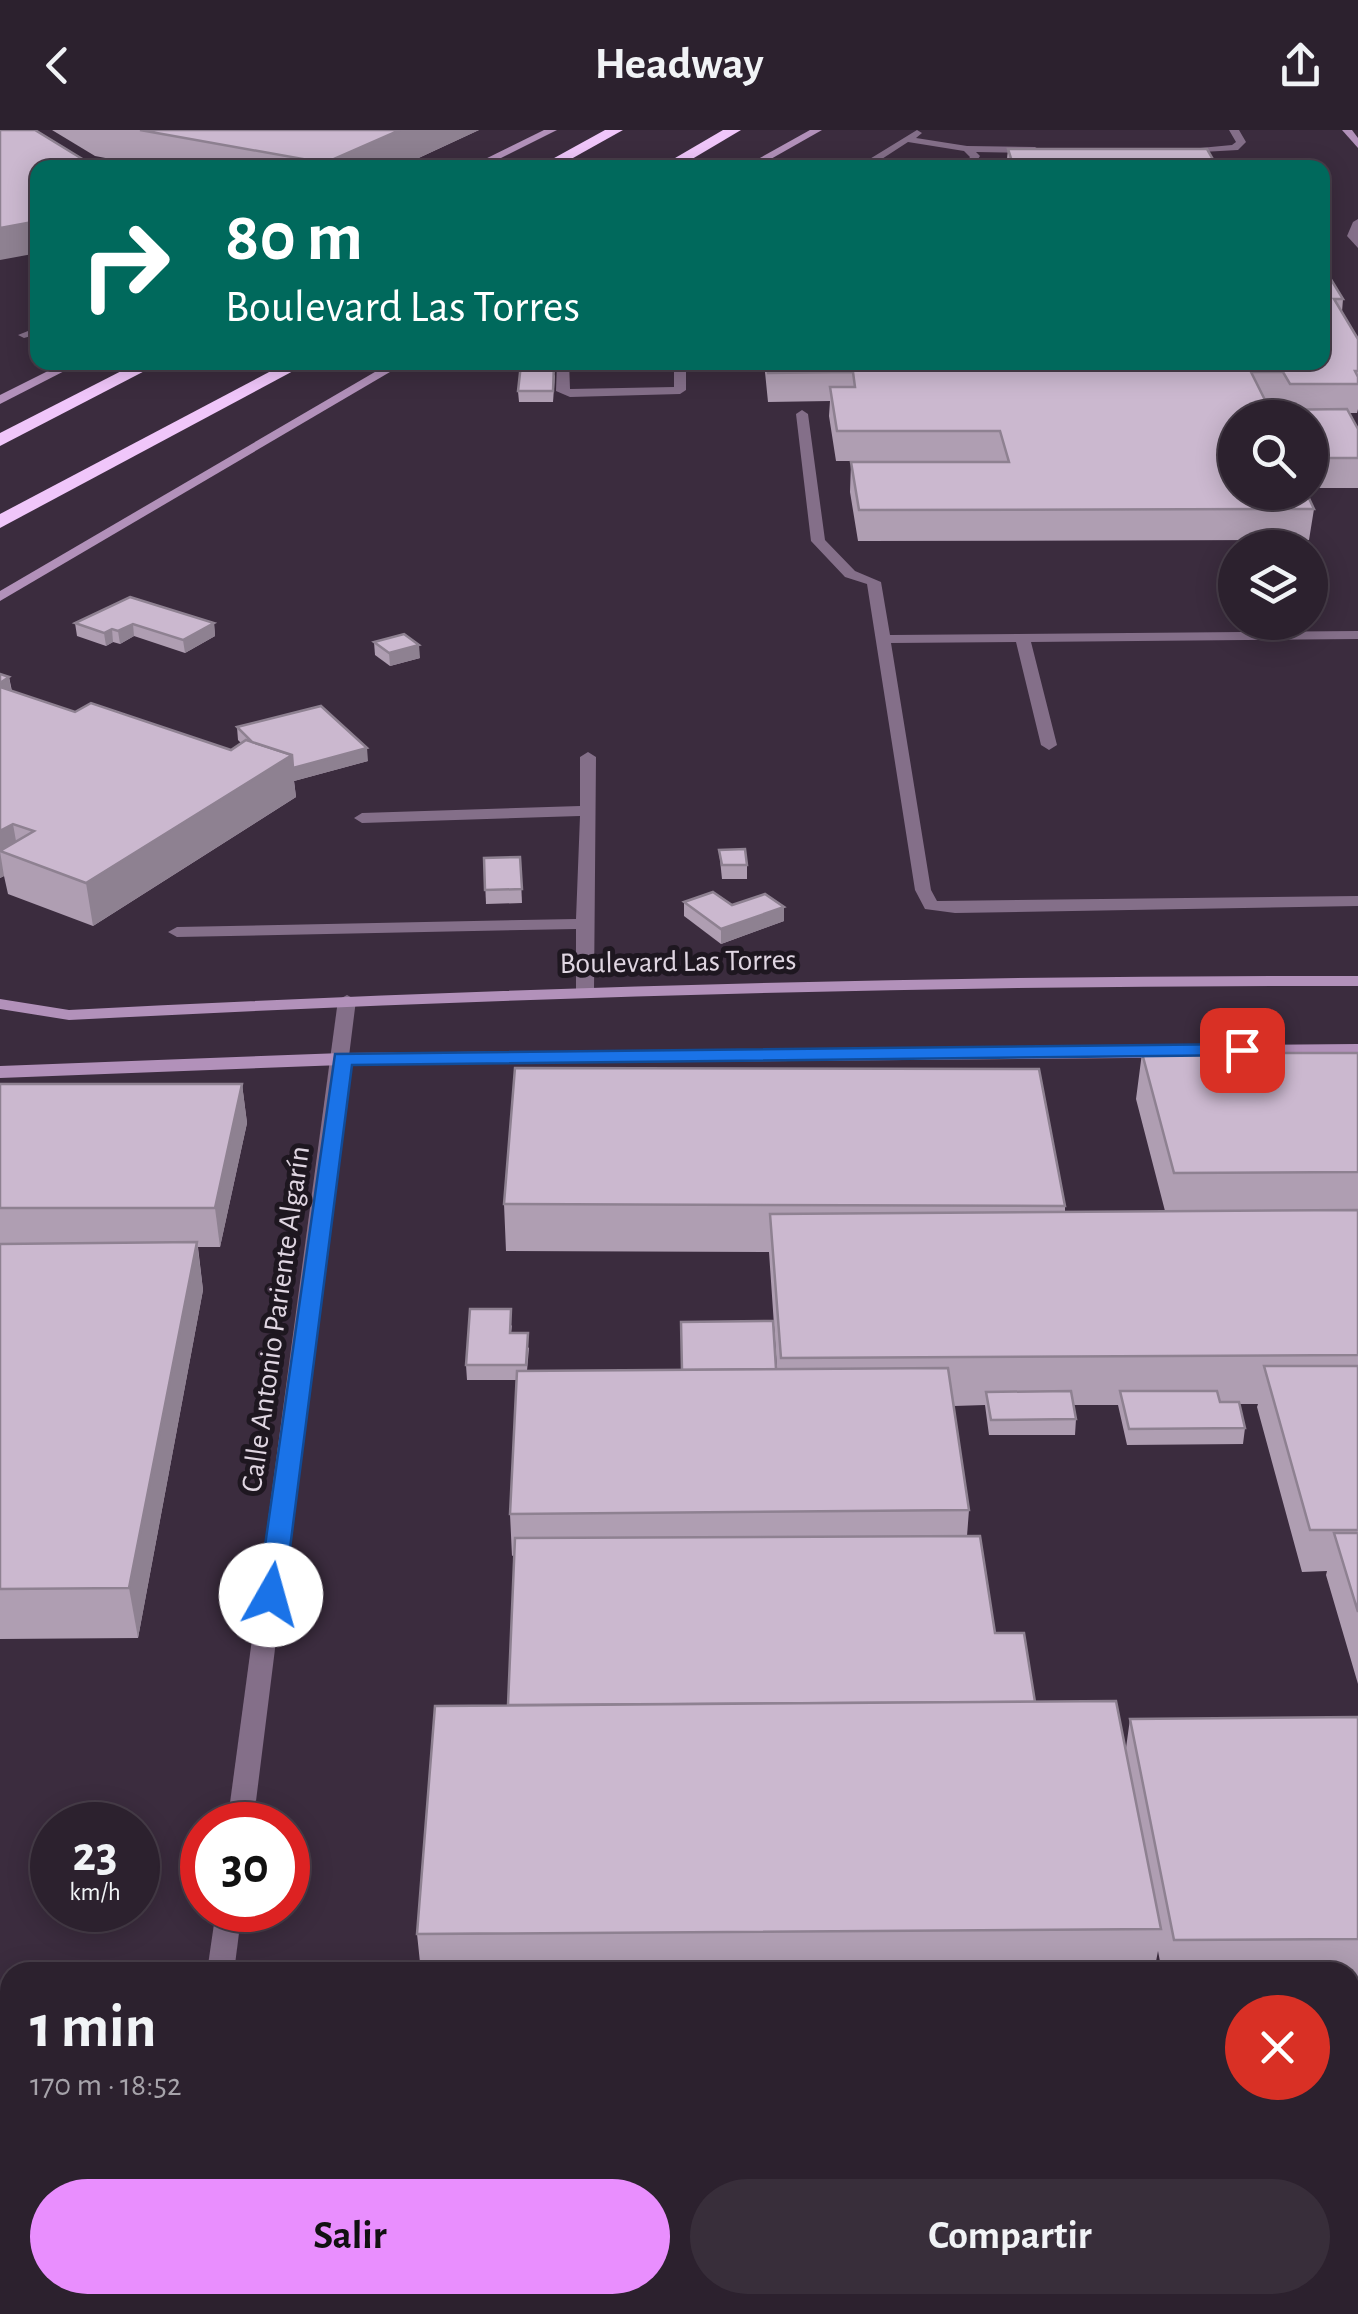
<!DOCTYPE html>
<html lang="es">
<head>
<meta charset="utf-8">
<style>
	:root { --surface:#2c212e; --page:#382e3a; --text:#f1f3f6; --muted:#a6a3aa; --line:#483e4a; --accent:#e98efe }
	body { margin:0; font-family:"Alegreya Sans",sans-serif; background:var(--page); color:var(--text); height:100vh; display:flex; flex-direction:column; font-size:38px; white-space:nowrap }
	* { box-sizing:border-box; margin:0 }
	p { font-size:32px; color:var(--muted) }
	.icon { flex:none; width:55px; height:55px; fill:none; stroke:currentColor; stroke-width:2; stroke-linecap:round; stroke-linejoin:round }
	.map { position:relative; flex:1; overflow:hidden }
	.side { position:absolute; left:0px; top:1832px; width:1360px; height:352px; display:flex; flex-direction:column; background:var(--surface); border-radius:30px 30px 0 0; box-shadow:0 5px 25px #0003,0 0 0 2px var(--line) }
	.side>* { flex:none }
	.banner { position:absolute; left:30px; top:30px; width:1300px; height:210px; border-radius:20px; box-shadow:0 5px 25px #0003,0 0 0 2px var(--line); background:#00695c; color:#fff; overflow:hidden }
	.controls { position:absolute; left:1218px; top:270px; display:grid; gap:20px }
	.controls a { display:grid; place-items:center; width:110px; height:110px; border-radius:50%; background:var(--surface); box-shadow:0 5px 25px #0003,0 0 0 2px var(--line); font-size:50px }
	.speed { position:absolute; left:30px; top:1672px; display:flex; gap:20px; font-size:50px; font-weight:700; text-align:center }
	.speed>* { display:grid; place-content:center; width:130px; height:130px; border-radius:50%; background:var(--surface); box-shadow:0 5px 25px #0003,0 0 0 2px var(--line); line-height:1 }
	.speed small { font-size:25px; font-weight:400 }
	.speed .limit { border:15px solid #d22; background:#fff; color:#111 }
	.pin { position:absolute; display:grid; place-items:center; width:85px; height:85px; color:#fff; margin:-42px; border-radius:20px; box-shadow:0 5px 15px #0006 }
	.me { position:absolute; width:110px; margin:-55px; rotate:7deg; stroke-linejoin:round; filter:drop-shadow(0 0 8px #0008) }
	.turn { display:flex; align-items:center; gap:35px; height:210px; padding:0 30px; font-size:45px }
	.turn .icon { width:130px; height:130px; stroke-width:2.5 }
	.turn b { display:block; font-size:70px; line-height:85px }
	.round { display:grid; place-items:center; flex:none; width:105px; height:105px; border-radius:52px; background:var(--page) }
	.headline { display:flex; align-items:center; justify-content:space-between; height:170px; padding:0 30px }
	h1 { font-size:60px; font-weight:700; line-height:75px }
	.button { display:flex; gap:20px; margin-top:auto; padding:20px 30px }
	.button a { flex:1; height:115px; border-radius:60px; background:var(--accent); color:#111; font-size:40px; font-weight:700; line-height:115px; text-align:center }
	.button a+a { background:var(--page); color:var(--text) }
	header { display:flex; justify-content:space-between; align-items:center; height:130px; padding:0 30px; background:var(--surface); font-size:45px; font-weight:700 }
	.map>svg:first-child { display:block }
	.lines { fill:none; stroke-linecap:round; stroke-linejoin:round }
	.lane { fill:#846f89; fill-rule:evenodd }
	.street { fill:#846f89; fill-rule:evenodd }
	.secondary { fill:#b291ba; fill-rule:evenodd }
	.highway { fill:#f0c6fa; fill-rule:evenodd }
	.wall { fill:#af9eb2; fill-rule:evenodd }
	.shaded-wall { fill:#8e8191 }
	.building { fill:#cbb8cf; stroke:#8e8191; stroke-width:2.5 }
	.route { fill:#1a73e8; stroke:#114b97; stroke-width:2.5 }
	.labels { text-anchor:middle; stroke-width:10; stroke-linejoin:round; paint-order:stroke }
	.street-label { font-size:30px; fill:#e0d6e2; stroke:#1e1720 }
</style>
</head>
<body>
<header><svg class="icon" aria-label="back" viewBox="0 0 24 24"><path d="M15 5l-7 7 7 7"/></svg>Headway<svg class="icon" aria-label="share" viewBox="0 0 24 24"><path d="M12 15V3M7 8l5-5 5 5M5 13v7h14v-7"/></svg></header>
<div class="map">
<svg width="1358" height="2184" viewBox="0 0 1358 2184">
	<rect width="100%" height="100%" fill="#3b2c3e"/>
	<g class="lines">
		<g class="lane">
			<path d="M917 0 922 3 916 8 967 16 1035 17 1040 20 1035 23 976 22 980 26 975 34 942 38 968 30 970 27 964 21 908 12 868 38H855Z"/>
			<path d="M1229 0H1239L1246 12 1238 20 1184 23 1179 20 1232 15 1236 12Z"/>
			<path d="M1358 89V118L1347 106 1353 92Z"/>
			<path d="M38 197V204L24 208 18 205Z"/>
			<path d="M557 232H569L570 259 674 257V232H686V260L680 264 570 267 556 261Z"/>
			<path d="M802 280 808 284 825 410 855 441 881 452 890 505 1358 501V509L1031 512 1057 615 1049 620 1041 615 1016 512 891 513 931 760 937 771 1358 766V776L955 783 925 779 915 760 867 454 845 447 811 411 796 284Z"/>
			<path d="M588 622 596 627 594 859 591 863H579L576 859V799L177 807 168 802 177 797 576 789 580 686 362 693 354 688 362 683 580 676V627Z"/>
		</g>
		<g class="street">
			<path d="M347 865 356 870 253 1695H227L338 870Z"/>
			<path d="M216 1780H242L234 1842H207Z"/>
			<rect x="1350" y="1970" width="8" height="24"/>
			<path d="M155 2175H185L184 2184H154Z"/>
		</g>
		<g class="secondary">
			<path d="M544 0H557L481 38H467Z"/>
			<path d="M810 0H822L755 38H742Z"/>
			<path d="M1342 0H1352L1358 8V18Z"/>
			<path d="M66 232H82L0 274V265Z"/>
			<path d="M392 232H407L0 471V461Z"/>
			<path d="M1358 846V856C928 855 499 868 69 890L0 879V869L69 880C499 858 928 845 1358 846Z"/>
			<path d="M1358 914V926L342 935 0 948V936L342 923Z"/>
		</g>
		<g class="highway">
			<path d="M605 0H623L555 38H536Z"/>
			<path d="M723 0H741L677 38H658Z"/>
			<path d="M139 232H162L0 316V303Z"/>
			<path d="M288 232H310L0 398V384Z"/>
		</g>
	</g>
	<g class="wall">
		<path d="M52 0H479L397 38H158L95 26Z"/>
		<path d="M1008 19 1218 38H1006Z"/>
		<path d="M1322 138 1343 169 1342 182 1358 209V279L1357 283H1349L1358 299V358H1310V288H1235L1314 379 1309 410 858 411 850 362 851 332 998 331H836L829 286 830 271 768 272 764 232H1322ZM1279 270 1284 280H1270L1266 271Z"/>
		<path d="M555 245 553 272H519L518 261Z"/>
		<path d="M75 493H214L215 506 185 523 134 506 120 514 113 512 106 516 77 506Z"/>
		<path d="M374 512 420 528 390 536 375 525Z"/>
		<path d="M0 544 9 547 12 561 75 582 231 620 241 613 238 610 237 597 368 631 294 651 296 667 93 796 8 764 4 746 0 748Z"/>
		<path d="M719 720 747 735V749H722Z"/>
		<path d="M520 727 522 773 486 774 484 728Z"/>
		<path d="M684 772 784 777V791L721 814 684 786Z"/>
		<path d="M1142 923H1358V1554L1326 1445 1327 1441 1302 1442 1257 1277 1258 1274H1239L1245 1298 1243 1314 1127 1315 1118 1275H1074L1076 1289 1075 1305H989L985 1275 954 1276 969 1380 967 1406 995 1503 1035 1572 1126 1618 1130 1589 1358 1587V1860H1350V1842H1162L1158 1821 1154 1842H421L417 1804 508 1575 514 1425 512 1426 510 1384 516 1250H467L466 1235 512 1195 511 1203 529 1218 527 1241 777 1239 769 1122 506 1121 504 1074 1065 1076V1082L1165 1081 1136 969Z"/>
		<path d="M0 954H242L247 993 220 1117H198L203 1160 138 1508 0 1509Z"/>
		<path d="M1069 2175H1073L1075 2184H1067Z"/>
	</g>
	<g class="shaded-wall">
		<path d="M400 0H479L397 38H326L325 33Z"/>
		<path d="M38 91V123L0 130V98Z"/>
		<path d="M214 493 215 506 185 523 183 510Z"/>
		<path d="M133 494 134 506 120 514 118 501Z"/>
		<path d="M112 499 113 512 106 516 104 503Z"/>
		<path d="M419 515 420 528 390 536 389 523Z"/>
		<path d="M9 547 16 588 0 584V553Z"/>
		<path d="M367 618 368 631 294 651 296 667 93 796 86 753 292 625Z"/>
		<path d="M13 694 19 728 0 721 4 746 0 748V701Z"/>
		<path d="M784 777V791L721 814V799Z"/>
		<path d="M242 954 247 993 220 1117 215 1078Z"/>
		<path d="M197 1112 203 1160 138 1508 129 1458Z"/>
	</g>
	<g class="building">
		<path d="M0 0H35L97 38H38V91L0 98Z"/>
		<path d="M140 0H400L325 33Z"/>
		<path d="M1008 19H1207L1218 38H1014Z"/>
		<path d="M985 35V38H936V36Z"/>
		<path d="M1322 138H1324L1343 169H1334L1358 209V241H1355L1358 247V254H1290L1283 242H1251L1270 280 1347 279 1358 299V328H1310V288H1235V362H1306L1314 379 859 380 851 332H1009L1000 301H837L830 257H855L853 242 768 243 767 232H1322Z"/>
		<path d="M521 234H554L553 261H518Z"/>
		<path d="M130 467 214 493 183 510 133 494 118 501 112 499 104 503 75 493Z"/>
		<path d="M404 504 419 515 389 523 374 512Z"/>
		<path d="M0 544 9 547 0 553Z"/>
		<path d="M0 557 75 582 91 573 231 620 246 610 292 625 86 753 0 721 34 701 13 694 0 701Z"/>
		<path d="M321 576 367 618 293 638 292 625 252 612 237 597Z"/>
		<path d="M745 719 747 735H722L719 720Z"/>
		<path d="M520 727 522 759 485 760 484 728Z"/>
		<path d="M713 762 732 775 765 764 784 777 721 799 684 772Z"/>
		<path d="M1142 923H1358V1042L1174 1043Z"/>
		<path d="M515 938 1039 939 1065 1076 504 1074Z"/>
		<path d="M0 954H242L215 1078H0Z"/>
		<path d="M1358 1080V1225L781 1228 770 1084Z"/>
		<path d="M197 1112 129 1458 0 1459V1114Z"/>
		<path d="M470 1179H511L510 1203H528L526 1235H466Z"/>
		<path d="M773 1191 776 1239 682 1240 681 1192Z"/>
		<path d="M1264 1236H1358V1400H1310Z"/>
		<path d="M948 1238 969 1380 510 1384 517 1241Z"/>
		<path d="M1071 1261 1076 1289 991 1290 986 1262Z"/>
		<path d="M1120 1261H1217L1220 1272H1239L1245 1298 1129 1299Z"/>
		<path d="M1334 1403H1358V1482Z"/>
		<path d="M980 1406 995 1503H1024L1035 1572 508 1575 515 1408Z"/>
		<path d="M1116 1571 1161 1799 417 1804 435 1576Z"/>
		<path d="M1358 1587V1809L1174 1810 1130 1589Z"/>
		<path d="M1350 2158H1358V2184H1075L1073 2175H1350Z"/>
	</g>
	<path class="route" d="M1242 914 1249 916 1252 920 1249 925 352 935 284 1465 280 1472H262L258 1465 335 924Z"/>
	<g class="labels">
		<g class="street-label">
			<text transform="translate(678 831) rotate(-1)" y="10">Boulevard Las Torres</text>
			<text transform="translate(275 1189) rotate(-82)" y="10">Calle Antonio Pariente Algarín</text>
		</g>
	</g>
</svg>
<div class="controls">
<a><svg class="icon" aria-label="search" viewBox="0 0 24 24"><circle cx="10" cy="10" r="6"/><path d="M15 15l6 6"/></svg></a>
<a><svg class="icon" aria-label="layers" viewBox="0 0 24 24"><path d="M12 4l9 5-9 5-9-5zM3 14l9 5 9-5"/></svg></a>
</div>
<div class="speed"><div>23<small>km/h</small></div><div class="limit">30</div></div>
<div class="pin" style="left:1242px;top:920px;background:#d93025"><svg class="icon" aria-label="arrive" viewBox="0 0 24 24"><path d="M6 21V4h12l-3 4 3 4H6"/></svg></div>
<svg class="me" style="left:271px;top:1465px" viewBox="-20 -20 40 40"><circle r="19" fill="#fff"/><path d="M0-13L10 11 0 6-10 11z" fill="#1a73e8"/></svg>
<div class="banner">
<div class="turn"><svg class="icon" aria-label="right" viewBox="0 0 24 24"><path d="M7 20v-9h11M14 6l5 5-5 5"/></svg><div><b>80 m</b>Boulevard Las Torres</div></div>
</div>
<section class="side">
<div class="headline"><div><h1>1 min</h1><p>170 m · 18:52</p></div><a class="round" style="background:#d93025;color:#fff"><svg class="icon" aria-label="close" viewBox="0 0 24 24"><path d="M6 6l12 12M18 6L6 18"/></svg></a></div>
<div class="button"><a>Salir</a><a>Compartir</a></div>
</section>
</div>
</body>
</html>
